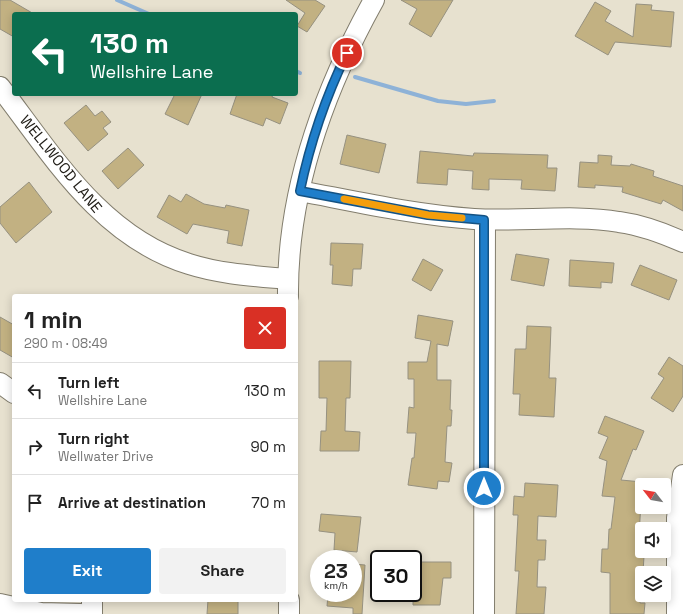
<!DOCTYPE html>
<html lang="en">
<head>
<meta charset="utf-8">
<style>
	:root { --surface:#fff; --page:#f2f2f2; --text:#222; --muted:#767676; --line:#e0e0e0; --accent:#1f7eca }
	body { margin:0; font-family:"Space Grotesk",sans-serif; background:var(--page); color:var(--text); height:100vh; display:flex; flex-direction:column; font-size:15px; white-space:nowrap }
	* { box-sizing:border-box; margin:0 }
	p { font-size:13px; color:var(--muted) }
	.icon { flex:none; width:22px; height:22px; fill:none; stroke:currentColor; stroke-width:2; stroke-linecap:round; stroke-linejoin:round }
	.map { position:relative; flex:1; overflow:hidden }
	.details { position:absolute; left:12px; top:294px; width:286px; height:308px; display:flex; flex-direction:column; background:var(--surface); border-radius:4px; box-shadow:0 2px 10px #0003 }
	.details>* { flex:none }
	.guide { position:absolute; left:12px; top:12px; width:286px; height:84px; border-radius:4px; box-shadow:0 2px 10px #0003; background:#0b6e4f; color:#fff; overflow:hidden }
	.needle { width:26px; rotate:301deg }
	.buttons { position:absolute; left:635px; top:478px; display:grid; gap:8px }
	.buttons a { display:grid; place-items:center; width:36px; height:36px; border-radius:4px; background:var(--surface); box-shadow:0 2px 10px #0003; font-size:20px }
	.speed { position:absolute; left:310px; top:550px; display:flex; gap:8px; font-size:20px; font-weight:700; text-align:center }
	.speed>* { display:grid; place-content:center; width:52px; height:52px; border-radius:50%; background:var(--surface); box-shadow:0 2px 10px #0003; line-height:1 }
	.speed small { font-size:10px; font-weight:400 }
	.speed .limit { border:2px solid #111; border-radius:6px; background:#fff; color:#111 }
	.pin { position:absolute; display:grid; place-items:center; width:34px; height:34px; color:#fff; margin:-17px; border:2px solid #fff; border-radius:50%; box-shadow:0 1px 4px #0007 }
	.me { position:absolute; width:44px; margin:-22px; rotate:0deg; stroke-linejoin:round; filter:drop-shadow(0 0 3px #0008) }
	.turn { display:flex; align-items:center; gap:14px; height:84px; padding:0 12px; font-size:18px }
	.turn .icon { width:52px; height:52px; stroke-width:2.5 }
	.turn b { display:block; font-size:28px; line-height:34px }
	.round { display:grid; place-items:center; flex:none; width:42px; height:42px; border-radius:4px; background:var(--page) }
	.overview { display:flex; align-items:center; justify-content:space-between; height:68px; padding:0 12px }
	h1 { font-size:24px; font-weight:800; line-height:30px }
	.primary-button { display:flex; gap:8px; margin-top:auto; padding:8px 12px }
	.primary-button a { flex:1; height:46px; border-radius:4px; background:var(--accent); color:#fff; font-size:16px; font-weight:800; line-height:46px; text-align:center }
	.primary-button a+a { background:var(--page); color:var(--text) }
	ul { padding:0; list-style:none }
	li { display:flex; align-items:center; gap:12px; height:56px; padding:0 12px; border-top:1px solid var(--line) }
	li div { flex:1 }
	li b { display:block; font-size:15px }
	li em { font-style:normal }
	.map>svg:first-child { display:block }
	.lines { fill:none; stroke-linecap:round; stroke-linejoin:round }
	.stream { stroke:#8eb2d7; stroke-width:4 }
	.building { fill:#c2b182; stroke:#969180 }
	.minor-casing { stroke:#827d6d; stroke-width:22 }
	.minor { stroke:#fff; stroke-width:20 }
	.route-casing { stroke:#145283; stroke-width:10 }
	.route { stroke:#1f7eca; stroke-width:7 }
	.slow { stroke:#f59e0b; stroke-width:7 }
	.labels { text-anchor:middle; stroke-width:3.5; stroke-linejoin:round; paint-order:stroke }
	.street-label { font-size:15px; fill:#1e1b15; stroke:#fff }
</style>
</head>
<body>
<div class="map">
<svg width="683" height="614" viewBox="0 0 683 614">
	<rect width="100%" height="100%" fill="#e7e1cf"/>
	<g class="lines">
		<g class="stream">
			<path d="M117 0 149 14"/>
			<path d="M296 71 300 73"/>
			<path d="M355 77 438 101 466 104 494 101"/>
		</g>
	</g>
	<g class="building">
		<path d="M0 0H10L34 14H14V37L0 29Z"/>
		<path d="M286 0H315L325 6 307 32 297 26 305 13Z"/>
		<path d="M401 0H453L431 37 409 24 417 9Z"/>
		<path d="M595 2 611 11 605 21 633 37 636 4 652 5 651 10 674 12 671 47 615 42 608 55 575 36Z"/>
		<path d="M175 94H202L188 125 165 114Z"/>
		<path d="M237 94H273L272 97 288 103 280 124 266 118 263 126 230 114Z"/>
		<path d="M86 105 95 116 102 111 111 122 103 128 108 134 88 151 64 123Z"/>
		<path d="M347 135 386 144 379 173 340 164Z"/>
		<path d="M128 148 144 165 118 189 102 171Z"/>
		<path d="M420 151 473 156 474 153 548 155 547 168H557L555 191 521 189 522 180 489 179V190L472 189 473 171 448 169 447 185 417 183Z"/>
		<path d="M598 155 612 156 611 165 630 166 631 164 654 171 653 176 683 186V211L663 200 661 204 622 192 623 187 595 185V188L578 187 580 162 598 163Z"/>
		<path d="M29 182 52 212 16 243 0 223V207Z"/>
		<path d="M186 194 204 204 225 208 226 205 249 210 242 246 227 243 229 231 193 224 187 234 157 217 169 195 181 202Z"/>
		<path d="M331 243 363 244 361 269H353L352 286 332 284 333 265H330Z"/>
		<path d="M516 254 549 259 544 286 511 280Z"/>
		<path d="M423 259 443 270 431 291 412 280Z"/>
		<path d="M570 260 614 263 612 283 601 282V288L569 286Z"/>
		<path d="M640 265 677 280 669 300 631 285Z"/>
		<path d="M418 315 453 321 448 346 437 344V380H451L450 410H452L451 426H447L445 462 452 463 449 482 438 481 437 489 408 485 412 458H414L416 433H407L409 407 414 408V379H408V362H427L431 341 415 338Z"/>
		<path d="M0 317 14 325V358L0 350Z"/>
		<path d="M527 326 551 327 549 378H556L554 417 519 415 520 394H513L515 349H526Z"/>
		<path d="M669 357 683 366V396L673 412 651 398 664 378 658 374Z"/>
		<path d="M319 361H351L350 398H346L345 431 360 432 359 451H320L321 431H326L327 398H319Z"/>
		<path d="M605 416 644 431 636 450 633 449 621 480 642 482 638 556H644L643 573 640 574V603H645L644 614H610V573L601 572 602 549H608L609 529H611L615 497 602 496 607 461 599 458 608 437 598 433Z"/>
		<path d="M525 483 558 485 556 517 538 516 537 540H546L545 560H538L537 587H546L544 614H516L519 571H515L518 515H513L514 496 524 497Z"/>
		<path d="M321 514 361 517 357 552 334 550 335 533 319 531Z"/>
		<path d="M413 562H451V578H443L440 605H413Z"/>
		<path d="M353 564 365 565 362 614H353V608L327 606 328 595 335 596 336 593H353Z"/>
		<path d="M208 600H238V614H207Z"/>
	</g>
	<g class="lines">
		<g class="minor-casing">
			<g id="minor">
				<path d="M0 87C53 156 101 237 189 264 220 274 255 276 287 279"/>
				<path d="M300 191C358 202 415 215 474 219 520 222 574 214 619 222 641 225 663 233 683 242"/>
				<path d="M288 296C287 192 324 90 374 0"/>
				<path d="M0 383 14 393"/>
				<path d="M92 600V614"/>
				<path d="M289 600V614"/>
				<path d="M0 604 41 613 81 614"/>
				<path d="M484 614 485 220"/>
				<path d="M677 614V518L683 475"/>
			</g>
		</g>
		<use href="#minor" class="minor"/>
	</g>
	<g class="lines">
		<g class="route-casing">
			<path id="route" d="M347 53C326 96 310 143 300 191L428 215 484 220V488"/>
		</g>
		<use href="#route" class="route"/>
		<path class="slow" d="M344 199 428 215 462 218"/>
	</g>
	<g class="labels">
		<g class="street-label">
			<text transform="translate(61 164) rotate(51)" y="5">WELLWOOD LANE</text>
		</g>
	</g>
</svg>
<div class="buttons">
<a><svg class="needle" viewBox="-14 -14 28 28"><path d="M0-13l5 13h-10z" fill="#e53935"/><path d="M0 13l5-13h-10z" fill="#767676"/></svg></a>
<a><svg class="icon" aria-label="sound" viewBox="0 0 24 24"><path d="M4 9h4l5-4v14l-5-4H4zM17 9q2 3 0 6"/></svg></a>
<a><svg class="icon" aria-label="layers" viewBox="0 0 24 24"><path d="M12 4l9 5-9 5-9-5zM3 14l9 5 9-5"/></svg></a>
</div>
<div class="speed"><div>23<small>km/h</small></div><div class="limit">30</div></div>
<div class="pin" style="left:347px;top:53px;background:#d93025"><svg class="icon" aria-label="arrive" viewBox="0 0 24 24"><path d="M6 21V4h12l-3 4 3 4H6"/></svg></div>
<svg class="me" style="left:484px;top:488px" viewBox="-20 -20 40 40"><circle r="17" fill="#1f7eca" stroke="#fff" stroke-width="3"/><path d="M0-11L8 9 0 5-8 9z" fill="#fff"/></svg>
<div class="guide">
<div class="turn"><svg class="icon" aria-label="left" viewBox="0 0 24 24"><path d="M17 20v-9H6M10 6l-5 5 5 5"/></svg><div><b>130 m</b>Wellshire Lane</div></div>
</div>
<section class="details">
<div class="overview"><div><h1>1 min</h1><p>290 m · 08:49</p></div><a class="round" style="background:#d93025;color:#fff"><svg class="icon" aria-label="close" viewBox="0 0 24 24"><path d="M6 6l12 12M18 6L6 18"/></svg></a></div>
<ul>
<li><svg class="icon" aria-label="left" viewBox="0 0 24 24"><path d="M17 20v-9H6M10 6l-5 5 5 5"/></svg><div><b>Turn left</b><p>Wellshire Lane</p></div><em>130 m</em></li>
<li><svg class="icon" aria-label="right" viewBox="0 0 24 24"><path d="M7 20v-9h11M14 6l5 5-5 5"/></svg><div><b>Turn right</b><p>Wellwater Drive</p></div><em>90 m</em></li>
<li><svg class="icon" aria-label="arrive" viewBox="0 0 24 24"><path d="M6 21V4h12l-3 4 3 4H6"/></svg><div><b>Arrive at destination</b></div><em>70 m</em></li>
</ul>
<div class="primary-button"><a>Exit</a><a>Share</a></div>
</section>
</div>
</body>
</html>
